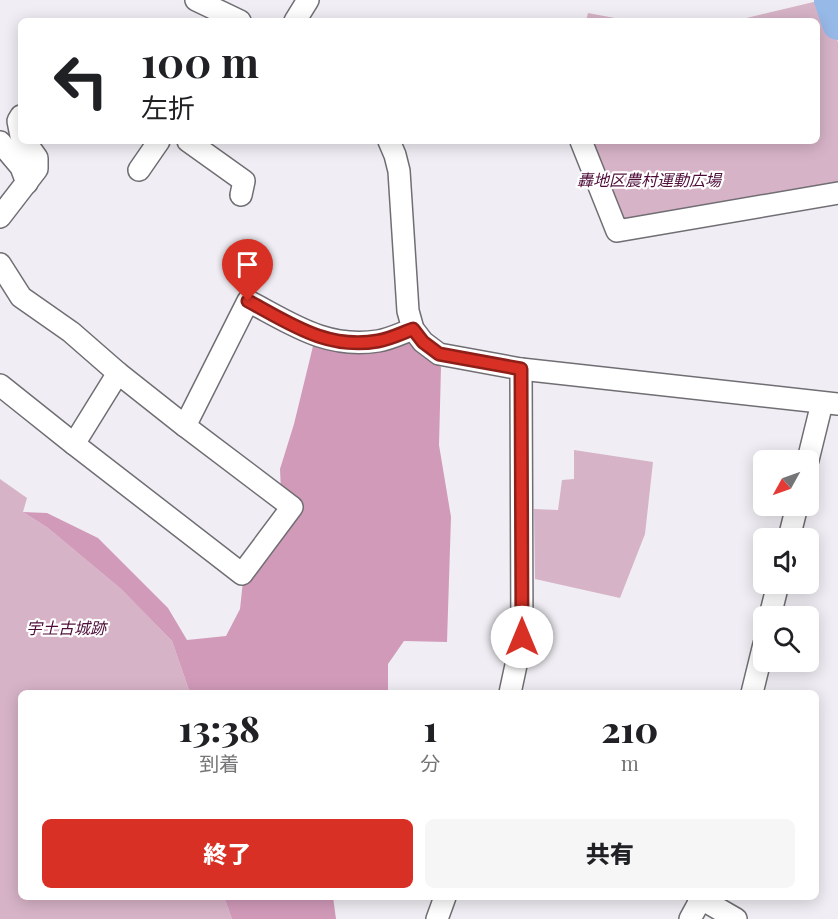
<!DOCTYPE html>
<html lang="ja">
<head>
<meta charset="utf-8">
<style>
	:root { --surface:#fff; --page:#f6f6f6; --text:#202124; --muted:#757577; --accent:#d93025 }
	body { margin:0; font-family:"Playfair Display","Noto Sans JP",serif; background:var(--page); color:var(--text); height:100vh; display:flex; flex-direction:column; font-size:22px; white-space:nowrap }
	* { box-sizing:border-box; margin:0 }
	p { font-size:20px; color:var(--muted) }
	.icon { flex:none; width:33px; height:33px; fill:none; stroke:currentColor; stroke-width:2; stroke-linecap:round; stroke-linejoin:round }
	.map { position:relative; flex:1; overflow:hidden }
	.sheet { position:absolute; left:18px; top:690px; width:801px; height:210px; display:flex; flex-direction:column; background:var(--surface); border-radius:9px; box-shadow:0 3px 15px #0003 }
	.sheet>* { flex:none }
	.top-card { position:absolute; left:18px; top:18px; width:802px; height:126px; border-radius:9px; box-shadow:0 3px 15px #0003; background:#fff; color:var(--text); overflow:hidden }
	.needle { width:39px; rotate:230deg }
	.controls { position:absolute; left:753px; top:450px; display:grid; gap:12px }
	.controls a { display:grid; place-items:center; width:66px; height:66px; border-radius:9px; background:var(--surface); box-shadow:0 3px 15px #0003; font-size:30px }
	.pin { position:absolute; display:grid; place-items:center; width:51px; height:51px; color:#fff; margin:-62px -26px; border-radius:50% 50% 50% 0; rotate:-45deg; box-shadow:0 0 6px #0007 }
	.pin .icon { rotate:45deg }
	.me { position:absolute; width:66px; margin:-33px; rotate:0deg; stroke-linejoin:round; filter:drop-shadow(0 0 4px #0008) }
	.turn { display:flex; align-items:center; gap:21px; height:126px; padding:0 24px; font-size:27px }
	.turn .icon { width:78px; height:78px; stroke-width:2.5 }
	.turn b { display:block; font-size:42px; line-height:51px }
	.eta { display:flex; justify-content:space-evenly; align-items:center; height:102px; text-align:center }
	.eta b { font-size:36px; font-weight:800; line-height:42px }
	.button { display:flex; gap:12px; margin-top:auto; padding:12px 24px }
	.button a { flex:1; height:69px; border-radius:9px; background:var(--accent); color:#fff; font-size:24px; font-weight:800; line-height:69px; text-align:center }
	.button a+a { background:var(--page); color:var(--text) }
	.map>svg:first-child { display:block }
	.green { fill:#d7b3c7 }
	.forest { fill:#d19ab9 }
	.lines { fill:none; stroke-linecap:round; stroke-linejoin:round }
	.river { stroke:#97b9e8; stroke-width:32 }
	.minor-casing { stroke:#706e73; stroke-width:24 }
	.minor { stroke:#fff; stroke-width:21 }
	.route-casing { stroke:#8d1f18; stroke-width:15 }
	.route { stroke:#d93025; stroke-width:10 }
	.labels { text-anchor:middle; stroke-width:4.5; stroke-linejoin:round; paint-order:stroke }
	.park-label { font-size:16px; font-style:italic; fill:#4f0e3a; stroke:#fff }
</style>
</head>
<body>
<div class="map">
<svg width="838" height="919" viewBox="0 0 838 919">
	<rect width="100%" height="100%" fill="#f0eef4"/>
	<g class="green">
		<path d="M822 0 838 42V188L622 225 589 141H818V21H734Z"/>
		<path d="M588 13 631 21H586Z"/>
		<path d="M574 450 653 462 645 534 620 598 535 579 534 509 558 510 562 480 574 479Z"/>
		<path d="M0 479 27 498 23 512 48 528 121 589 172 641 190 693H21V897H224L232 919H0Z"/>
	</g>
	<g class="forest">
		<path d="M409 338 422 355 441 367 439 445 451 517 447 642 404 641 388 664V693H190L172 641 121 589 48 528 23 512 47 513 98 538 168 608 187 640 226 636 240 609 243 581 299 507 281 492 280 469 294 424 314 342 344 350 376 352Z"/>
		<path d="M224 897H333L336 919H232Z"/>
	</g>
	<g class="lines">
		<path class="river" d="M830 0 838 24"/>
		<g class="minor-casing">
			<g id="minor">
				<path d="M196 0 240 21"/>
				<path d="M295 21 308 0"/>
				<path d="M21 116 18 121 21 136"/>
				<path d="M188 141 244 181 241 195"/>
				<path d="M389 141 395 155 399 171 408 311 413 329 423 342 439 354 521 369 838 404"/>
				<path d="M581 141 617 231 838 193"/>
				<path d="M0 142 21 167 27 183"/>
				<path d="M139 170 159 141"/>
				<path d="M0 217 37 169V158L25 141"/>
				<path d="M0 264 21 297 71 332 118 373"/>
				<path d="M0 385 74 444 118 373 185 426 248 301C292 324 326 349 378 341 390 339 402 333 413 329"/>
				<path d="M74 444 242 574 292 507 185 426"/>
				<path d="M808 460 822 403"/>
				<path d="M789 538 797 506"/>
				<path d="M770 616 778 584"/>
				<path d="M510 693 522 637 521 369"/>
				<path d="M752 693 764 644"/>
				<path d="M698 897 736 919"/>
				<path d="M437 919 445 897"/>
				<path d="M690 919 702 897"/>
			</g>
		</g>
		<use href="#minor" class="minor"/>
	</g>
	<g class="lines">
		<g class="route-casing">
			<path id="route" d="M248 301C291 324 327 350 378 341 390 339 402 333 413 329L423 342 439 354 521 369 522 637"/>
		</g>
		<use href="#route" class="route"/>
	</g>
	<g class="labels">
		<g class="park-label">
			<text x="649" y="186">轟地区農村運動広場</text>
			<text x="66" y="634">宇土古城跡</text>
		</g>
	</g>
</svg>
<div class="controls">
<a><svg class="needle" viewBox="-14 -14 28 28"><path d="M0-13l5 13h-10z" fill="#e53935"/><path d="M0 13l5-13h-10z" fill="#757577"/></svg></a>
<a><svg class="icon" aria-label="sound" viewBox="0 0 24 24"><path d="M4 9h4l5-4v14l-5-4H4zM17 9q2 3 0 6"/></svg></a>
<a><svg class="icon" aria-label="search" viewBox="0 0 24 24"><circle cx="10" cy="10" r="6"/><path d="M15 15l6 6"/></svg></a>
</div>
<div class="pin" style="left:248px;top:301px;background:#d93025"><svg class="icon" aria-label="arrive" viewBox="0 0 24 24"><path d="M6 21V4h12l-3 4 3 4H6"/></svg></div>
<svg class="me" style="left:522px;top:637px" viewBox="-20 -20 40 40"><circle r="19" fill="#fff"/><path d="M0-13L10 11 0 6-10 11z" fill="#d93025"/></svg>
<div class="top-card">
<div class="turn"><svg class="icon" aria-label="left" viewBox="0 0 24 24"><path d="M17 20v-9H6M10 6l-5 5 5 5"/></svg><div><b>100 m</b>左折</div></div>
</div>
<section class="sheet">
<div class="eta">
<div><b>13:38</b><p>到着</p></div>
<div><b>1</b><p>分</p></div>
<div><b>210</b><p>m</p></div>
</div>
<div class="button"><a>終了</a><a>共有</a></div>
</section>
</div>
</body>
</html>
